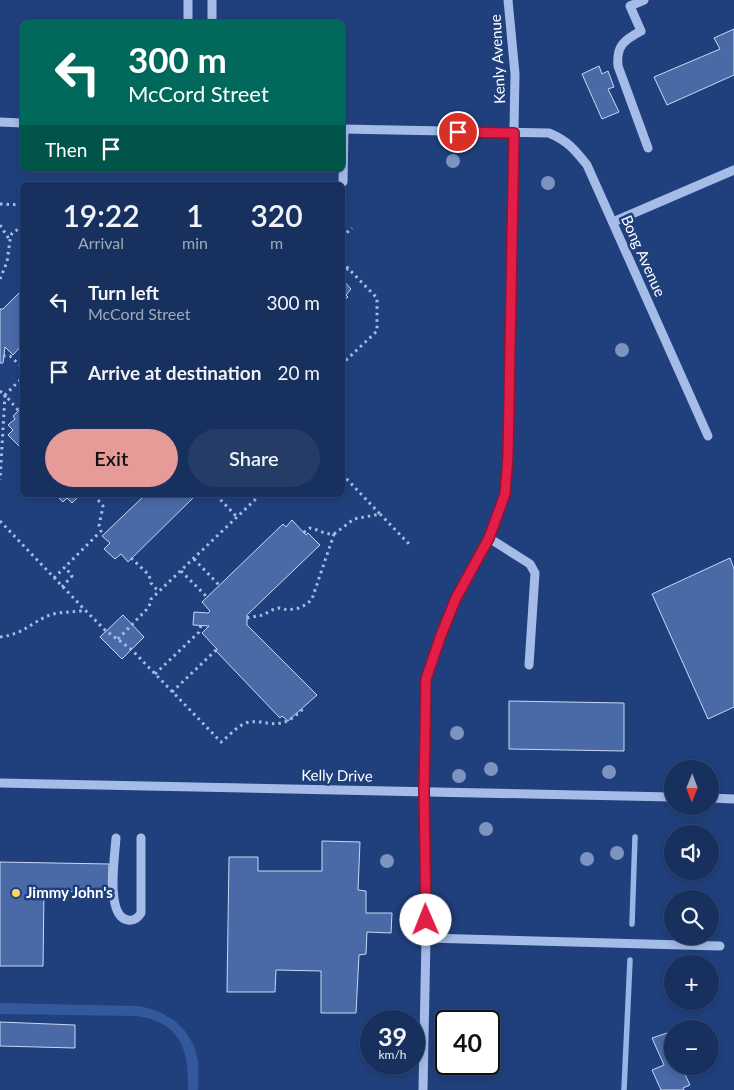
<!DOCTYPE html>
<html lang="en">
<head>
<meta charset="utf-8">
<style>
	:root { --surface:#18305e; --page:#253c67; --text:#f1f3f6; --muted:#9fa9bc; --line:#364b73; --accent:#e69b98 }
	body { margin:0; font-family:Lato,sans-serif; background:var(--page); color:var(--text); height:100vh; display:flex; flex-direction:column; font-size:19px; white-space:nowrap }
	* { box-sizing:border-box; margin:0 }
	p { font-size:16px; color:var(--muted) }
	.icon { flex:none; width:28px; height:28px; fill:none; stroke:currentColor; stroke-width:2; stroke-linecap:round; stroke-linejoin:round }
	.map { position:relative; flex:1; overflow:hidden }
	.panel { position:absolute; left:20px; top:182px; width:325px; height:315px; display:flex; flex-direction:column; background:var(--surface); border-radius:8px; box-shadow:0 2px 8px #0003,0 0 0 1px var(--line) }
	.panel>* { flex:none }
	.guide { position:absolute; left:20px; top:20px; width:325px; height:152px; border-radius:8px; box-shadow:0 2px 8px #0003,0 0 0 1px var(--line); background:#00695c; color:#fff; overflow:hidden }
	.needle { width:32px; rotate:181deg }
	.buttons { position:absolute; left:664px; top:760px; display:grid; gap:10px }
	.buttons a { display:grid; place-items:center; width:55px; height:55px; border-radius:50%; background:var(--surface); box-shadow:0 2px 8px #0003,0 0 0 1px var(--line); font-size:25px }
	.speed { position:absolute; left:360px; top:1010px; display:flex; gap:10px; font-size:25px; font-weight:700; text-align:center }
	.speed>* { display:grid; place-content:center; width:65px; height:65px; border-radius:50%; background:var(--surface); box-shadow:0 2px 8px #0003,0 0 0 1px var(--line); line-height:1 }
	.speed small { font-size:12px; font-weight:400 }
	.speed .limit { border:2px solid #111; border-radius:8px; background:#fff; color:#111 }
	.pin { position:absolute; display:grid; place-items:center; width:42px; height:42px; color:#fff; margin:-21px; border:2px solid #fff; border-radius:50%; box-shadow:0 1px 5px #0007 }
	.me { position:absolute; width:55px; margin:-28px; rotate:359deg; stroke-linejoin:round; filter:drop-shadow(0 0 4px #0008) }
	.turn { display:flex; align-items:center; gap:18px; height:105px; padding:0 25px; font-size:22px }
	.turn .icon { width:65px; height:65px; stroke-width:2.5 }
	.turn b { display:block; font-size:35px; line-height:42px }
	.then { display:flex; align-items:center; height:48px; padding:0 25px; background:#0003; gap:10px; font-size:19px }
	.eta { display:flex; justify-content:space-evenly; align-items:center; height:85px; text-align:center }
	.eta b { font-size:30px; font-weight:600; line-height:35px }
	.action { display:flex; gap:10px; margin-top:auto; padding:10px 25px }
	.action a { flex:1; height:58px; border-radius:30px; background:var(--accent); color:#111; font-size:20px; font-weight:600; line-height:58px; text-align:center }
	.action a+a { background:var(--page); color:var(--text) }
	ul { padding:0; list-style:none }
	li { display:flex; align-items:center; gap:15px; height:70px; padding:0 25px }
	li div { flex:1 }
	li b { display:block; font-size:19px }
	li em { font-style:normal }
	.map>svg:first-child { display:block }
	.green { fill:#33599c }
	.lines { fill:none; stroke-linecap:round; stroke-linejoin:round }
	.stream { stroke:#97b6e8; stroke-width:5.5 }
	.building { fill:#496aa7; stroke:#c7d8f5 }
	.path { stroke:#a4bce7; stroke-width:3; stroke-dasharray:2.5 4; stroke-linecap:butt }
	.minor { stroke:#a4bce7; stroke-width:9 }
	.tree { fill:#7c94bf }
	.route-casing { stroke:#92132f; stroke-width:12 }
	.route { stroke:#e11d48; stroke-width:9 }
	.poi-dot { fill:#f4d865; stroke:#20407d; stroke-width:2 }
	.labels { text-anchor:middle; stroke-width:5; stroke-linejoin:round; paint-order:stroke }
	.street-label { font-size:15px; fill:#fff; stroke:#20407d }
	.poi-label { font-size:15px; font-weight:bold; fill:#fff; stroke:#20407d; text-anchor:start }
</style>
</head>
<body>
<div class="map">
<svg width="734" height="1090" viewBox="0 0 734 1090">
	<rect width="100%" height="100%" fill="#20407d"/>
	<path class="green" d="M0 1003 136 1006C167 1009 194 1030 198 1062 199 1071 198 1081 198 1090H188C189 1050 181 1022 136 1016L0 1014Z"/>
	<g class="lines">
		<g class="stream">
			<path d="M632 924 635 837"/>
			<path d="M624 1090 630 960"/>
		</g>
	</g>
	<g class="building">
		<path d="M734 29V75L667 105 654 77 720 49 714 38Z"/>
		<path d="M599 66 602 74 608 71 614 87 608 89 619 112 602 119 582 74Z"/>
		<path d="M342 279 351 289 346 295 348 297 342 302Z"/>
		<path d="M22 290V345L13 355 5 347 3 363H0V309H3Z"/>
		<path d="M21 408 22 410V449L8 435 13 430 8 425 15 419 13 416Z"/>
		<path d="M56 495H80L72 503 67 498 63 502Z"/>
		<path d="M145 495H196L128 562 121 554 115 559 104 549 110 543 102 536Z"/>
		<path d="M292 520 306 535 308 533 320 545 247 615V625L317 695 288 721 282 716 280 718 216 651 217 649 202 633 209 626 193 625 194 612 208 613 210 611 202 602 283 524 286 527Z"/>
		<path d="M730 558 734 569V707L708 719 652 594Z"/>
		<path d="M123 615 144 637 122 659 100 637Z"/>
		<path d="M509 701 624 703V751L509 749Z"/>
		<path d="M322 841 360 842 358 890 366 891V913H392L391 933 367 932 366 954 359 955 356 1013H321V971L276 970 275 992H227L229 857H258V871H322Z"/>
		<path d="M0 862 109 864 108 892 44 891 43 966H0Z"/>
		<path d="M0 1022 75 1025V1048L0 1046Z"/>
		<path d="M667 1033 672 1046V1066H681L690 1085 683 1088 684 1090H661L652 1070 664 1065 652 1038Z"/>
	</g>
	<g class="lines">
		<g class="path">
			<path d="M0 204 22 205"/>
			<path d="M0 225 9 239"/>
			<path d="M342 237 352 228"/>
			<path d="M342 262 377 298V331L342 364"/>
			<path d="M342 275 348 268"/>
			<path d="M0 279 7 262 10 240 12 233 22 227"/>
			<path d="M3 356H10L22 367"/>
			<path d="M0 391 5 395 0 480"/>
			<path d="M18 410 5 395 22 378"/>
			<path d="M216 495 237 517"/>
			<path d="M380 514 411 546"/>
			<path d="M0 521 85 610"/>
			<path d="M334 534 354 519 380 514 342 474"/>
			<path d="M131 558 149 575 151 583 159 592"/>
			<path d="M194 559 219 585"/>
			<path d="M181 571 207 597"/>
			<path d="M54 578 101 531 99 526 103 506 94 495"/>
			<path d="M62 587 72 576 65 567"/>
			<path d="M247 618 263 615 272 610 279 608 288 610 299 608 307 604 312 599 334 534C325 535 318 529 310 528L303 533"/>
			<path d="M0 637C24 634 30 623 50 615 61 611 74 613 85 610L105 630 132 650 221 742C229 736 236 727 246 723 251 721 256 722 261 722 281 726 288 723 303 709L302 707"/>
			<path d="M118 639 149 607 151 599 260 495"/>
			<path d="M155 674 199 632 201 625"/>
			<path d="M172 692 217 649"/>
		</g>
		<g class="minor">
			<path d="M644 0 630 6 641 31C624 40 616 46 618 66L648 148"/>
			<path d="M188 22V0"/>
			<path d="M212 22V0"/>
			<path d="M0 122 22 123"/>
			<path d="M342 129 549 133C568 141 575 150 587 165L708 436"/>
			<path d="M343 182 344 129"/>
			<path d="M613 222 734 170"/>
			<path d="M489 538 530 564 535 573 529 665"/>
			<path d="M0 783 672 797"/>
			<path d="M710 798 734 799"/>
			<path d="M116 838C115 855 105 917 128 920 134 921 138 918 141 913V838"/>
			<path d="M426 938 720 946"/>
			<path d="M423 1090 426 938 424 791 426 679 441 635 456 598 489 538 505 493 508 456 515 74 508 0"/>
		</g>
	</g>
	<g class="tree">
		<circle cx="453" cy="161" r="7"/>
		<circle cx="548" cy="183" r="7"/>
		<circle cx="622" cy="350" r="7"/>
		<circle cx="457" cy="733" r="7"/>
		<circle cx="491" cy="769" r="7"/>
		<circle cx="609" cy="772" r="7"/>
		<circle cx="459" cy="776" r="7"/>
		<circle cx="486" cy="829" r="7"/>
		<circle cx="617" cy="853" r="7"/>
		<circle cx="587" cy="859" r="7"/>
		<circle cx="387" cy="861" r="7"/>
	</g>
	<g class="lines">
		<g class="route-casing">
			<path id="route" d="M426 920 424 791 426 679 441 635 456 598 489 538 505 494 508 456 514 133 458 132"/>
		</g>
		<use href="#route" class="route"/>
	</g>
	<circle class="poi-dot" cx="16" cy="893" r="5"/>
	<g class="labels">
		<g class="street-label">
			<text transform="translate(498 59) rotate(-93)" y="5">Kenly Avenue</text>
			<text transform="translate(643 256) rotate(66)" y="5">Bong Avenue</text>
			<text transform="translate(337 776) rotate(1)" y="5">Kelly Drive</text>
		</g>
		<g class="poi-label">
			<text x="26" y="898">Jimmy John's</text>
		</g>
	</g>
</svg>
<div class="buttons">
<a><svg class="needle" viewBox="-14 -14 28 28"><path d="M0-13l5 13h-10z" fill="#e53935"/><path d="M0 13l5-13h-10z" fill="#9fa9bc"/></svg></a>
<a><svg class="icon" aria-label="sound" viewBox="0 0 24 24"><path d="M4 9h4l5-4v14l-5-4H4zM17 9q2 3 0 6"/></svg></a>
<a><svg class="icon" aria-label="search" viewBox="0 0 24 24"><circle cx="10" cy="10" r="6"/><path d="M15 15l6 6"/></svg></a>
<a>+</a>
<a>−</a>
</div>
<div class="speed"><div>39<small>km/h</small></div><div class="limit">40</div></div>
<div class="pin" style="left:458px;top:132px;background:#d93025"><svg class="icon" aria-label="arrive" viewBox="0 0 24 24"><path d="M6 21V4h12l-3 4 3 4H6"/></svg></div>
<svg class="me" style="left:426px;top:920px" viewBox="-20 -20 40 40"><circle r="19" fill="#fff"/><path d="M0-13L10 11 0 6-10 11z" fill="#e11d48"/></svg>
<div class="guide">
<div class="turn"><svg class="icon" aria-label="left" viewBox="0 0 24 24"><path d="M17 20v-9H6M10 6l-5 5 5 5"/></svg><div><b>300 m</b>McCord Street</div></div>
<div class="then">Then<svg class="icon" aria-label="arrive" viewBox="0 0 24 24"><path d="M6 21V4h12l-3 4 3 4H6"/></svg></div>
</div>
<section class="panel">
<div class="eta">
<div><b>19:22</b><p>Arrival</p></div>
<div><b>1</b><p>min</p></div>
<div><b>320</b><p>m</p></div>
</div>
<ul>
<li><svg class="icon" aria-label="left" viewBox="0 0 24 24"><path d="M17 20v-9H6M10 6l-5 5 5 5"/></svg><div><b>Turn left</b><p>McCord Street</p></div><em>300 m</em></li>
<li><svg class="icon" aria-label="arrive" viewBox="0 0 24 24"><path d="M6 21V4h12l-3 4 3 4H6"/></svg><div><b>Arrive at destination</b></div><em>20 m</em></li>
</ul>
<div class="action"><a>Exit</a><a>Share</a></div>
</section>
</div>
</body>
</html>
